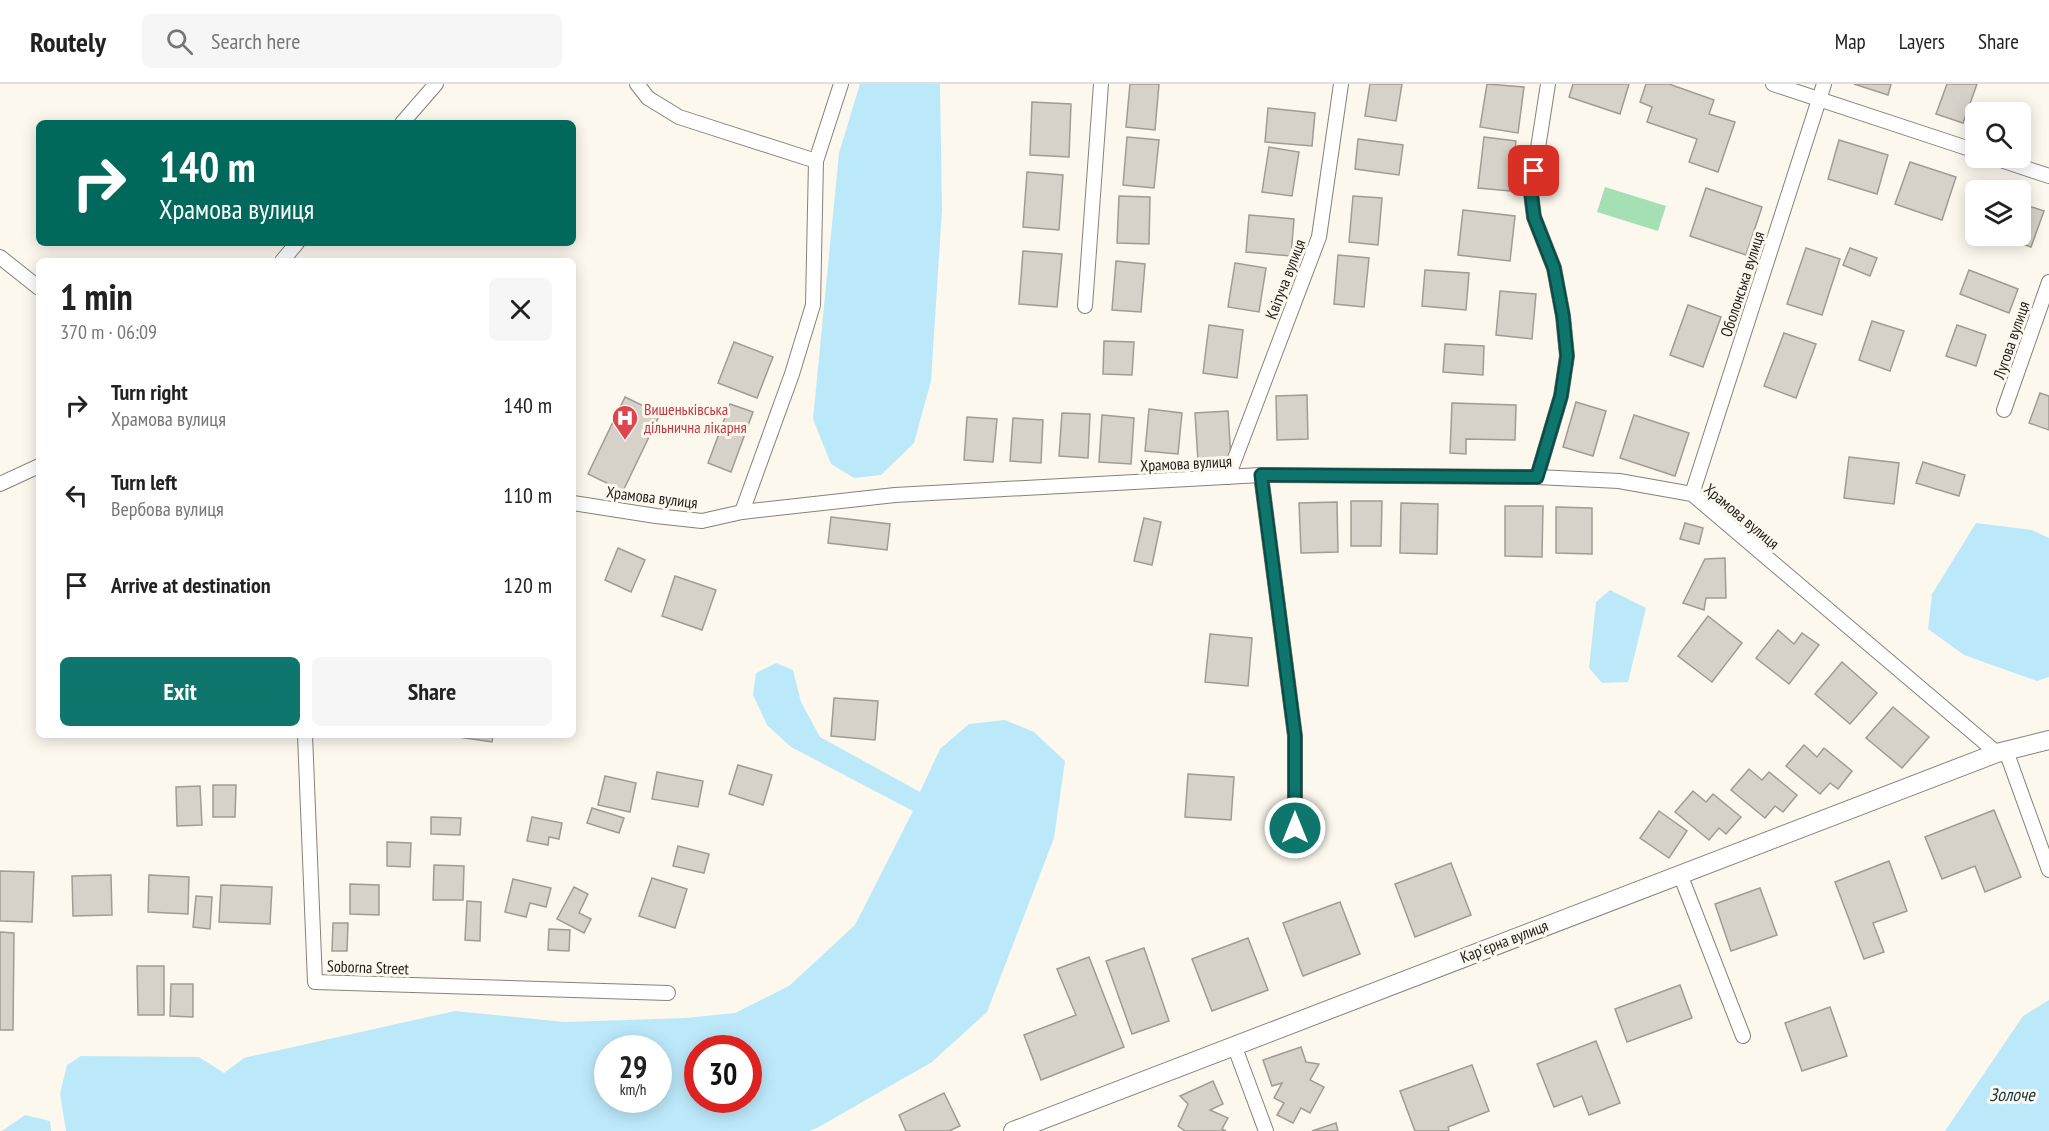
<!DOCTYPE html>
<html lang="en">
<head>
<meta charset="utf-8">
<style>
	:root { --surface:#fff; --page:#f6f6f6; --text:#222; --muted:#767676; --line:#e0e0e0; --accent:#0f766e }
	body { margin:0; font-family:"PT Sans Narrow",sans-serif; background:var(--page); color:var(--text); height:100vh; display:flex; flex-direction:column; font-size:22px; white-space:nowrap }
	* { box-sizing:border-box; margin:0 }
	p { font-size:20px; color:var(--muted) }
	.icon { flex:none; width:33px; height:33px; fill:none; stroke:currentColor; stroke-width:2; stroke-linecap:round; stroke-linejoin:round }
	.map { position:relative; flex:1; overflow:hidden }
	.side { position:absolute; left:36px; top:174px; width:540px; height:480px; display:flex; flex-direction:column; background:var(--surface); border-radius:9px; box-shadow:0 3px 15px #0003 }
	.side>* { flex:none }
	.hud { position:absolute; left:36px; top:36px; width:540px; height:126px; border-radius:9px; box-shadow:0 3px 15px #0003; background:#00695c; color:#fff; overflow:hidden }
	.controls { position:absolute; left:1965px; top:18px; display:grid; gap:12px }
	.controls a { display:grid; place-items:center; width:66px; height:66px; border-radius:9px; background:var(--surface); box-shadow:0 3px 15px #0003; font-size:30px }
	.speed { position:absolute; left:594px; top:951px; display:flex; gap:12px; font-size:30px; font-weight:700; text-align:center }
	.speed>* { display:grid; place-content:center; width:78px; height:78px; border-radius:50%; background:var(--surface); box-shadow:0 3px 15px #0003; line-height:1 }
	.speed small { font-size:15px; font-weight:400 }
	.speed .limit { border:9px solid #d22; background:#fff; color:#111 }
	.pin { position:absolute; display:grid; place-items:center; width:51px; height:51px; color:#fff; margin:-26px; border-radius:12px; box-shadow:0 3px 9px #0006 }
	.me { position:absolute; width:66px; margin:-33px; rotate:0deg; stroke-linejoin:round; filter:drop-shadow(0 0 4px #0008) }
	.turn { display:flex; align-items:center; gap:21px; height:126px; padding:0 24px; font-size:27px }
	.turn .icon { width:78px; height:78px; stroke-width:2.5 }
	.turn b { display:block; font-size:42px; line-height:51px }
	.round { display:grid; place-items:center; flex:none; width:63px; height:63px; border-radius:9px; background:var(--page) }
	.head { display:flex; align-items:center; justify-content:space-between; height:102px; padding:0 24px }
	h1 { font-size:36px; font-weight:700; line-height:45px }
	.cta { display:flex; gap:12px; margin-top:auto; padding:12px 24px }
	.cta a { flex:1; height:69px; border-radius:9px; background:var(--accent); color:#fff; font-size:24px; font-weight:700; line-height:69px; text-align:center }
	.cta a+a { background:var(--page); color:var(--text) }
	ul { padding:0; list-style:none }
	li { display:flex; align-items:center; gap:18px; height:90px; padding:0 24px }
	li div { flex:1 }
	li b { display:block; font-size:22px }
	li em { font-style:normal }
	header { display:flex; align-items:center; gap:36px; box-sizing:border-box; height:84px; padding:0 30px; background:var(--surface); border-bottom:2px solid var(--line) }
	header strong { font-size:28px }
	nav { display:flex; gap:33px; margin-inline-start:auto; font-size:21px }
	.search { width:420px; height:54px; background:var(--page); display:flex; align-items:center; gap:15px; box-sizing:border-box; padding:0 21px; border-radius:9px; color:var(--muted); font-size:22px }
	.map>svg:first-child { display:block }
	.green { fill:#a5dfb4 }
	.water { fill:#bce9fa; fill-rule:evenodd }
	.building { fill:#d7d2c9; stroke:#a09c93; stroke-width:1.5 }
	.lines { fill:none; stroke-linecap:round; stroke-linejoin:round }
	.minor-casing { stroke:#868279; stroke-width:16 }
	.tertiary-casing { stroke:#868279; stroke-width:20 }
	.minor { stroke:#fff; stroke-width:14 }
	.tertiary { stroke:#fff; stroke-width:18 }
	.route-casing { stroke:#0a4d48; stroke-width:15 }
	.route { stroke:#0f766e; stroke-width:10 }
	.labels { text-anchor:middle; stroke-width:6; stroke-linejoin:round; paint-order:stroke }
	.street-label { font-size:16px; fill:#201e1b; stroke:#fcf8ee }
	.health-label { font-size:16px; fill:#be3a42; stroke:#fcf8ee; text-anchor:start }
	.water-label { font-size:18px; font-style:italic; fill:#123743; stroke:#fcf8ee }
</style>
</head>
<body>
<header>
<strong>Routely</strong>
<div class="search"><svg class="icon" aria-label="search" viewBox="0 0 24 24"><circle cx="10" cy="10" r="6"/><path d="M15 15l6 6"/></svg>Search here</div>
<nav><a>Map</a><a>Layers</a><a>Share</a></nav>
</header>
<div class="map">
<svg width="2049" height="1047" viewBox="0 0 2049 1047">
	<rect width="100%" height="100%" fill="#fcf8ee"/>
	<path class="green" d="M1605 103 1666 122 1658 147 1597 128Z"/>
	<g class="water">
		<path d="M860 0H940L942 126 931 297 914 359 881 391 854 394 831 380 813 335 839 69Z"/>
		<path d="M1976 439 2032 446 2049 454V593L2037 597 1964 571 1928 545 1932 510Z"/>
		<path d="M1610 506 1646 524 1628 598 1602 599 1589 584 1596 518Z"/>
		<path d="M776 579 793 586 801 618 820 653 920 708 940 665 969 640 1005 636 1034 648 1065 677 1054 754 987 928 932 978 817 1044 809 1047H66L60 1010 67 981 81 972 199 973 224 989 244 974 455 927 564 938 686 934 735 929 789 902 855 841 913 727 791 663 767 641 753 611 756 589ZM608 964H658V1016H608ZM698 964H748V1016H698Z"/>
		<path d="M2049 916V1047H1945L2023 932Z"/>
		<path d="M25 1031 50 1037 51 1047H2Z"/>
	</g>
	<g class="building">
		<path d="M1130 0H1159L1155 46 1126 43Z"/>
		<path d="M1370 0H1402L1396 37 1365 32Z"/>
		<path d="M1487 0 1524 3 1518 49 1480 43Z"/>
		<path d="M1573 0H1629L1620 30 1569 13Z"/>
		<path d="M1646 0H1669L1714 16 1709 30 1735 38 1718 88 1689 78 1697 55 1647 38 1652 23 1640 18Z"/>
		<path d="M1854 0H1891L1888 11Z"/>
		<path d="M1947 0H1977L1963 39 1936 30Z"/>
		<path d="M1032 18 1071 20 1069 73 1030 71Z"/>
		<path d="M1268 24 1315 29 1312 62 1265 58Z"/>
		<path d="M1127 53 1159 56 1154 104 1123 101Z"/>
		<path d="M1484 53 1516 57 1510 107 1478 104Z"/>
		<path d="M1358 55 1403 61 1399 91 1355 85Z"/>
		<path d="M1839 56 1888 71 1877 110 1828 95Z"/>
		<path d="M1269 63 1299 68 1292 112 1262 108Z"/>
		<path d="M1910 78 1956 93 1942 136 1895 120Z"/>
		<path d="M1027 88 1063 91 1059 146 1023 143Z"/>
		<path d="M1706 104 1762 123 1746 171 1690 152Z"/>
		<path d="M1119 112 1150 113 1149 160 1117 159Z"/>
		<path d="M1353 112 1382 114 1378 161 1349 158Z"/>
		<path d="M2020 119 2044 127 2031 163 1999 152H2020Z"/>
		<path d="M1463 126 1515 132 1510 177 1458 171Z"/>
		<path d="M1249 131 1294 135 1291 172 1246 168Z"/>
		<path d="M1806 164 1840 175 1822 231 1787 220Z"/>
		<path d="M1850 164 1877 174 1870 192 1843 181Z"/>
		<path d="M1023 167 1062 170 1057 223 1019 220Z"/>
		<path d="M1338 171 1369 174 1364 223 1334 220Z"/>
		<path d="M1116 177 1145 180 1141 228 1112 226Z"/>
		<path d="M1235 179 1266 184 1259 228 1228 223Z"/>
		<path d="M1425 186 1469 189 1466 226 1422 222Z"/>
		<path d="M1969 186 2018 205 2009 229 1960 210Z"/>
		<path d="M1500 207 1536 210 1532 255 1496 251Z"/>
		<path d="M1688 221 1721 233 1703 283 1670 271Z"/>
		<path d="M1872 237 1904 247 1890 287 1859 276Z"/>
		<path d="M1209 241 1243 246 1237 294 1203 289Z"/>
		<path d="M1957 241 1986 251 1976 282 1946 272Z"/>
		<path d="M1784 249 1816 260 1796 314 1764 302Z"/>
		<path d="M1104 257 1134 258 1132 291 1103 290Z"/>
		<path d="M734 258 773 273 757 314 718 299Z"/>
		<path d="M1445 260 1484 262 1483 291 1443 288Z"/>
		<path d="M2040 309 2049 312V346L2029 339Z"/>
		<path d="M1307 311 1308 355 1277 356 1276 312Z"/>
		<path d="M625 313 660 330 623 407 588 390Z"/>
		<path d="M1576 318 1606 327 1593 372 1563 363Z"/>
		<path d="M1452 319 1516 321 1515 356 1466 355V370L1450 369Z"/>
		<path d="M730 320 753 328 731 388 708 379Z"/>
		<path d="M1149 325 1182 329 1178 370 1145 367Z"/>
		<path d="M1228 327 1231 375 1198 377 1195 329Z"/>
		<path d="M1062 329 1090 330 1088 374 1059 372Z"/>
		<path d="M1102 331 1134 334 1131 380 1099 378Z"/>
		<path d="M1634 331 1689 349 1675 392 1620 374Z"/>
		<path d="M967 333 997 335 993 378 964 376Z"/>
		<path d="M1013 334 1043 336 1041 379 1010 377Z"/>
		<path d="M1849 373 1899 379 1894 420 1844 414Z"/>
		<path d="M1923 378 1965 391 1959 412 1916 399Z"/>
		<path d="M1351 417H1382L1381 462H1351Z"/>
		<path d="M1337 418 1338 468 1301 469 1299 419Z"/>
		<path d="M1401 419 1438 420 1437 470 1400 469Z"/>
		<path d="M1505 422H1543L1542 473 1505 472Z"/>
		<path d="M1556 423 1592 424V470L1556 469Z"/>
		<path d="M831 433 890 440 887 466 828 459Z"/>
		<path d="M1144 434 1161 438 1152 481 1134 477Z"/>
		<path d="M1685 439 1703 444 1699 460 1680 455Z"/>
		<path d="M618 464 645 476 631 508 605 496Z"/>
		<path d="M1725 474 1726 514H1706L1704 526 1683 519 1705 475Z"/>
		<path d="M675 492 716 506 702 546 662 532Z"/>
		<path d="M1708 532 1742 559 1712 598 1678 572Z"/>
		<path d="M1778 546 1794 560 1802 549 1819 561 1789 600 1756 574Z"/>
		<path d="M1210 550 1252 554 1248 602 1205 598Z"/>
		<path d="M1842 578 1877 609 1850 640 1815 610Z"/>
		<path d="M834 614 878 617 875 656 831 652Z"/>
		<path d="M1893 623 1929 653 1902 684 1866 654Z"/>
		<path d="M459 651H493L492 658 459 653Z"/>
		<path d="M1804 661 1817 673 1824 664 1852 687 1838 705 1830 699 1820 710 1786 682Z"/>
		<path d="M738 681 772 691 763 721 729 710Z"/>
		<path d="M1749 685 1762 696 1769 688 1797 711 1783 728 1775 722 1765 734 1731 706Z"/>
		<path d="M657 688 703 697 698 723 652 715Z"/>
		<path d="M1188 690 1234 693 1231 736 1185 733Z"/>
		<path d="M605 692 636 699 630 728 598 721Z"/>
		<path d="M213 701H236L235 733H213Z"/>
		<path d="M200 702 202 741 177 742 176 703Z"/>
		<path d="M1693 707 1706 718 1713 710 1741 733 1726 750 1719 744 1709 756 1675 728Z"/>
		<path d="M592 724 624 734 619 749 587 739Z"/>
		<path d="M1994 726 2021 793 1985 808 1975 782 1942 795 1925 753Z"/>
		<path d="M1659 727 1687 747 1669 774 1640 754Z"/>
		<path d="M431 733 461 734 460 751 431 750Z"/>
		<path d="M532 733 562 739 559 755 549 753 548 761 527 757Z"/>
		<path d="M387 758 411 759 410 783 387 782Z"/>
		<path d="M678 762 709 770 704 789 673 782Z"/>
		<path d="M1889 777 1907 827 1873 839 1884 868 1864 875 1835 798Z"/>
		<path d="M1451 779 1471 831 1415 853 1395 800Z"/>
		<path d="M434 781 464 782 463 816H433Z"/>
		<path d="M0 787 34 788 32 838 0 837Z"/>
		<path d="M111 791 112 831 73 832 72 792Z"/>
		<path d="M149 791 189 793 188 830 148 828Z"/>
		<path d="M652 794 687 805 675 844 639 832Z"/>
		<path d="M513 795 551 804 546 823 530 819 526 833 505 828Z"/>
		<path d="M350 800 379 801V831L350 830Z"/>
		<path d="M221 801 272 803 270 840 219 838Z"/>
		<path d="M574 803 588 810 579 829 591 835 584 849 557 835Z"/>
		<path d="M1760 804 1777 851 1731 867 1715 820Z"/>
		<path d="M196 812 212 813 210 845 193 843Z"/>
		<path d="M467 817 481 818 480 857 465 856Z"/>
		<path d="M1340 818 1360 870 1303 892 1283 839Z"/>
		<path d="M333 839H348L347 867H332Z"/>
		<path d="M549 845 570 846 569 867 548 866Z"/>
		<path d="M0 848 14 849 13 946H0Z"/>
		<path d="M1248 854 1268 906 1212 927 1192 875Z"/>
		<path d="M1144 864 1169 937 1132 950 1106 877Z"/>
		<path d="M1089 873 1124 963 1041 996 1024 951 1076 931 1057 885Z"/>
		<path d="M137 882H164V931H138Z"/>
		<path d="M171 900H193V933L170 932Z"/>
		<path d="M1680 901 1692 934 1627 958 1615 925Z"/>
		<path d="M1830 923 1847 972 1802 987 1785 939Z"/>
		<path d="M1596 957 1620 1019 1589 1031 1582 1012 1554 1023 1537 980Z"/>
		<path d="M1301 963 1306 978 1319 980 1310 996 1324 1003 1310 1029 1301 1024 1293 1039 1277 1031 1284 1019 1274 1014 1282 999 1272 1002 1263 976Z"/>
		<path d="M1472 981 1489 1027 1448 1043 1449 1047H1415L1400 1007Z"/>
		<path d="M1213 997 1223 1020 1210 1026 1228 1034 1222 1045 1226 1047H1185L1178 1042 1188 1020 1180 1012Z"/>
		<path d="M944 1009 960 1042 949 1047H906L899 1031Z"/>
		<path d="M1336 1039 1338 1047H1312Z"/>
	</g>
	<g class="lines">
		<g class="minor-casing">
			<g id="minor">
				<path d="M637 0 648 14 679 33 816 77"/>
				<path d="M1773 0 1976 67"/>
				<path d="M402 39 436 0"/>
				<path d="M1995 74 2049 92"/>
				<path d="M0 173 39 204"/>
				<path d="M282 177 297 159"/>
				<path d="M1085 222 1101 0"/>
				<path d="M2004 326 2049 198"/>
				<path d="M1261 391 1295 652V744"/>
				<path d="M1228 393 1319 153 1341 0"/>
				<path d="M1537 393 1561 312 1567 272 1563 232 1554 184 1534 133 1531 109 1548 0"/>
				<path d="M0 400 39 382"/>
				<path d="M1692 410 1824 0"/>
				<path d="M573 419 656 432 702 437 742 428 895 411 1261 391 1537 393 1619 397 1692 410 1997 669"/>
				<path d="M742 428 792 290 813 221 816 77 841 0"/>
				<path d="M305 651 315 898 668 909"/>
				<path d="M2006 667 2049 786"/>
				<path d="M1680 790 1743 952"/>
				<path d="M1234 961 1266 1047"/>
			</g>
		</g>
		<g class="tertiary-casing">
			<path id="tertiary" d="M1013 1047 1997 669 2049 656"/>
		</g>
		<use href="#minor" class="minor"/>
		<use href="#tertiary" class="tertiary"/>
	</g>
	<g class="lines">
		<g class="route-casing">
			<path id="route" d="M1295 744V652L1261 391 1537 393 1561 312 1567 272 1563 232 1554 184 1534 133 1531 109 1534 87"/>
		</g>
		<use href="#route" class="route"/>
	</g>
	<defs>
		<g id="hospital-pin" transform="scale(1.35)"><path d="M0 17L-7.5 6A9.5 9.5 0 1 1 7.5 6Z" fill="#e0444e" stroke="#fcf8ee"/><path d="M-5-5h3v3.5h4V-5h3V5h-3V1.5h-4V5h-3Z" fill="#fff"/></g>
	</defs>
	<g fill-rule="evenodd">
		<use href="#hospital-pin" x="625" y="334"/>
	</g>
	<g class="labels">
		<g class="street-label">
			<text transform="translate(1285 195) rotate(-69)" y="6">Квітуча вулиця</text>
			<text transform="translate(1742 200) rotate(-72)" y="6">Оболонська вулиця</text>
			<text transform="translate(2011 256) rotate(-71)" y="6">Лугова вулиця</text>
			<text transform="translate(1186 379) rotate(-3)" y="6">Храмова вулиця</text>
			<text transform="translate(652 413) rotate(7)" y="6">Храмова вулиця</text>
			<text transform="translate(1742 432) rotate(40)" y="6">Храмова вулиця</text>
			<text transform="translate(1504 857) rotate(-21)" y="6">Карʼєрна вулиця</text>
			<text transform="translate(368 883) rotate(2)" y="6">Soborna Street</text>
		</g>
		<g class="health-label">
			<text x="644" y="331">Вишеньківська<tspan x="644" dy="18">дільнична лікарня</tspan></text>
		</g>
		<g class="water-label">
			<text x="2012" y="1017">Золоче</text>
		</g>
	</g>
</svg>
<div class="controls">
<a><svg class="icon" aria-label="search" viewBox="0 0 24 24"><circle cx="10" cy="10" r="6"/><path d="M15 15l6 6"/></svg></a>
<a><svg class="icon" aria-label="layers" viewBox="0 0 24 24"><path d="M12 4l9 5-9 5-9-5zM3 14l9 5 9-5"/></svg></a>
</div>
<div class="speed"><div>29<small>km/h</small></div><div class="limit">30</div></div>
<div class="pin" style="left:1534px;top:87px;background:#d93025"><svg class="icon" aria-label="arrive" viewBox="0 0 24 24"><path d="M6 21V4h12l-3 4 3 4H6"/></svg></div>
<svg class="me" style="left:1295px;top:744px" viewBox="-20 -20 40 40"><circle r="17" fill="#0f766e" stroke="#fff" stroke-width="3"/><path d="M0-11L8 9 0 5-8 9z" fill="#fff"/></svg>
<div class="hud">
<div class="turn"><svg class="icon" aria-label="right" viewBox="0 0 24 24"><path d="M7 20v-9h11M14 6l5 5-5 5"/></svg><div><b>140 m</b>Храмова вулиця</div></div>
</div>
<section class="side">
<div class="head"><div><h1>1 min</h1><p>370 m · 06:09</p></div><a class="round"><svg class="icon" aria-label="close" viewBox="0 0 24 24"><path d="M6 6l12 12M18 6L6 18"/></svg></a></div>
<ul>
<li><svg class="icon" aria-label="right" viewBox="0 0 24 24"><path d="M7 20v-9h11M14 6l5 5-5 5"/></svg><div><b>Turn right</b><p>Храмова вулиця</p></div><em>140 m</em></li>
<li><svg class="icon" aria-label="left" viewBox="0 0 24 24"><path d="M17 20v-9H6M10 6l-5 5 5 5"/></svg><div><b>Turn left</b><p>Вербова вулиця</p></div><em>110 m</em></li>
<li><svg class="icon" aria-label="arrive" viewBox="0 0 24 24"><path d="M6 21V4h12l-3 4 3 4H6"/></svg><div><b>Arrive at destination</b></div><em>120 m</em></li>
</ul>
<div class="cta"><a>Exit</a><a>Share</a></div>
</section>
</div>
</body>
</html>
